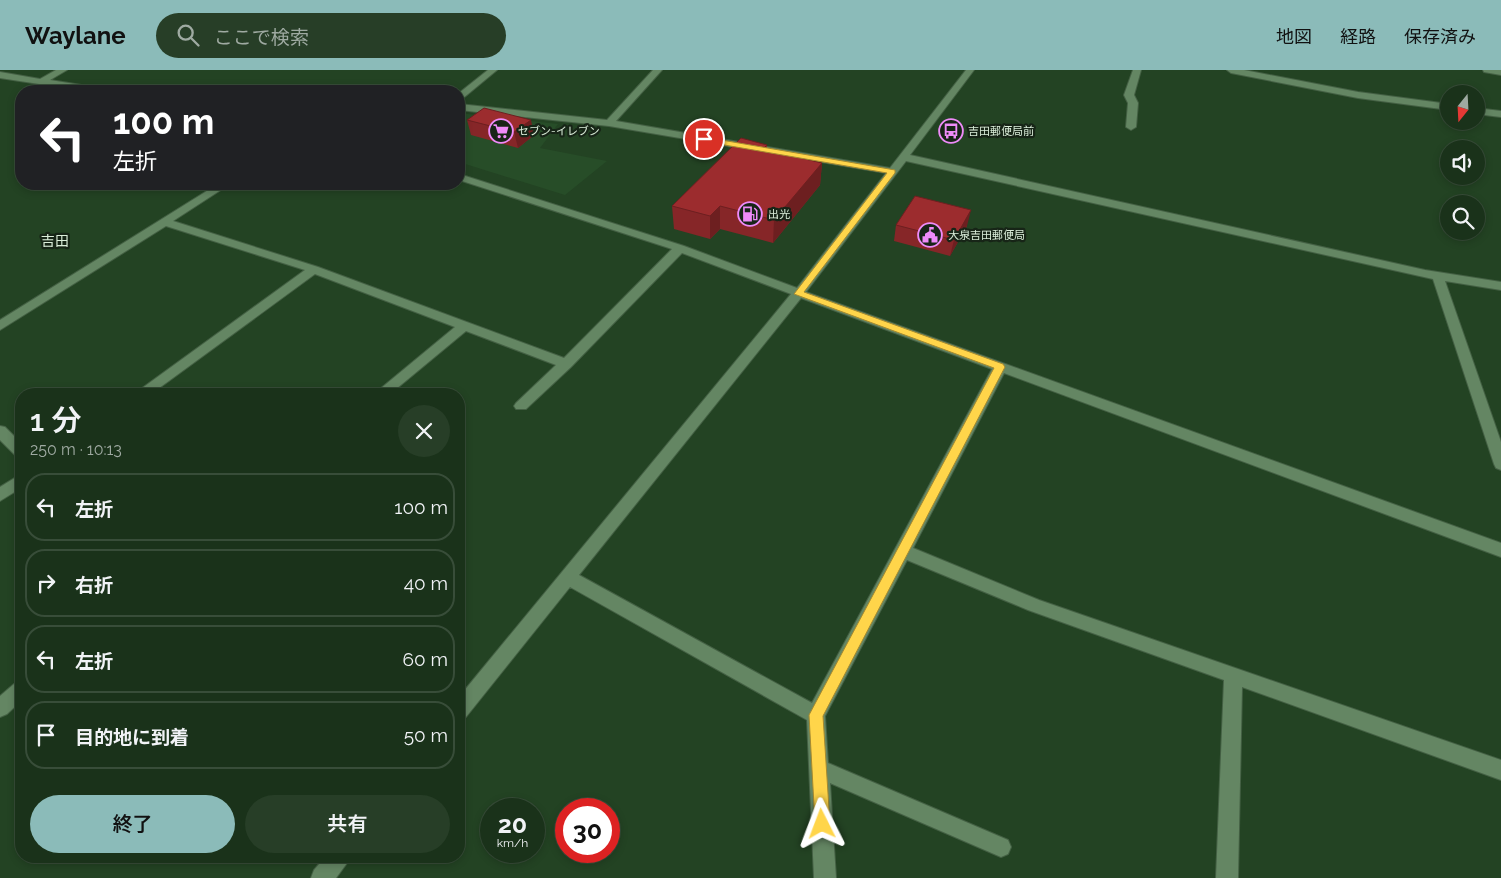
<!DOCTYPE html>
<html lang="ja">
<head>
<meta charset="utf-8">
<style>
	:root { --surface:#1a321a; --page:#273e27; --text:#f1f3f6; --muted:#9faaa2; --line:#384d39; --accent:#8bbbb9 }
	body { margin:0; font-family:Raleway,"Noto Sans JP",sans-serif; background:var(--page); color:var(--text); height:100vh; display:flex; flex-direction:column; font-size:19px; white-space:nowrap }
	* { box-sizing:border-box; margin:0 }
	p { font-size:16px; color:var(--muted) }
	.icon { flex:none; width:28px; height:28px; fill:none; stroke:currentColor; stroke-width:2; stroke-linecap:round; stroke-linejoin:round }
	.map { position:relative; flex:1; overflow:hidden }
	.panel { position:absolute; left:15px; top:318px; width:450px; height:475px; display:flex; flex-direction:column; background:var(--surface); border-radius:20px; box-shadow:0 2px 8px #0003,0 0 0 1px var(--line) }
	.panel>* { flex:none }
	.banner { position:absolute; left:15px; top:15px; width:450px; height:105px; border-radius:20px; box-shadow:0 2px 8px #0003,0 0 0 1px var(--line); background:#202124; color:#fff; overflow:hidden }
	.needle { width:32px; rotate:198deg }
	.controls { position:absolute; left:1440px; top:15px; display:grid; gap:10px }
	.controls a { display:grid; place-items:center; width:45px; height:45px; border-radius:50%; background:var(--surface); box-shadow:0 2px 8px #0003,0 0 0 1px var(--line); font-size:25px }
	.speed { position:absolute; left:480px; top:728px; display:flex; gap:10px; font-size:25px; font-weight:700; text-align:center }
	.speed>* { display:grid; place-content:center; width:65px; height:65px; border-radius:50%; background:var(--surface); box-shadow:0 2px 8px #0003,0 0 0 1px var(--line); line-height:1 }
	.speed small { font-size:12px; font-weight:400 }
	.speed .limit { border:8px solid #d22; background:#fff; color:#111 }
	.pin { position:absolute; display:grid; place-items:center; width:42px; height:42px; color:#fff; margin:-21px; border:2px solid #fff; border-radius:50%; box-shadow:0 1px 5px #0007 }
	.me { position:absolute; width:55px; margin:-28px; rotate:357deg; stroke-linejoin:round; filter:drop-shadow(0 0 4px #0008) }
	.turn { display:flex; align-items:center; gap:18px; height:105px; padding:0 15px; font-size:22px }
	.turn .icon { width:65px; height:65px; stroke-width:2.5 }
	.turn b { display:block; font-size:35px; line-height:42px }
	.round { display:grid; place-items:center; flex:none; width:52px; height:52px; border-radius:26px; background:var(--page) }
	.head { display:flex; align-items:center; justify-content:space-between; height:85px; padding:0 15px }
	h1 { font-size:30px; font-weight:600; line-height:38px }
	.cta { display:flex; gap:10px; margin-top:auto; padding:10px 15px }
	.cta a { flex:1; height:58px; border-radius:30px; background:var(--accent); color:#111; font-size:20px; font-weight:600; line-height:58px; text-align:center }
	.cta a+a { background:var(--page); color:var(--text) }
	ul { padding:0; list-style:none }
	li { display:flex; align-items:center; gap:15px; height:68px; margin:0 10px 8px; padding:0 5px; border:2px solid var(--line); border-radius:20px }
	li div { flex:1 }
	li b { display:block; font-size:19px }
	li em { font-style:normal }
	header { display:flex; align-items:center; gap:30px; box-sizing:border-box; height:70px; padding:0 25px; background:var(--accent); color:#111 }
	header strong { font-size:24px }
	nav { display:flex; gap:28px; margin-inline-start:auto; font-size:18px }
	.search { width:350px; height:45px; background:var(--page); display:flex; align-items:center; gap:12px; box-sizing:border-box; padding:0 18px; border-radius:28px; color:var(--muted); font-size:19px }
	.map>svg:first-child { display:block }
	.built { fill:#274d28 }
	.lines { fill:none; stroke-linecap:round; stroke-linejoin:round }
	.minor-casing { stroke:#446044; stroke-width:2 }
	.minor { fill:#648663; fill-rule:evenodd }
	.wall { fill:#862628 }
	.shaded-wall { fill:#6d1f20 }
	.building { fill:#9c2c2e; stroke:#6d1f20 }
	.route { fill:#ffd54a; stroke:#a68a30 }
	.labels { text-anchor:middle; stroke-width:4.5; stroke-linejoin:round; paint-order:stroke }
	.far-poi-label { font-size:11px; fill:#dbeeda; stroke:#172517; text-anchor:start }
	.far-quarter-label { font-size:14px; fill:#dbeeda; stroke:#172517 }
</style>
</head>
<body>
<header>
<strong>Waylane</strong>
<div class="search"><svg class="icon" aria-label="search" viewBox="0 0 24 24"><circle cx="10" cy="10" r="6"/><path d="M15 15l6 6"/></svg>ここで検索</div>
<nav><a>地図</a><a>経路</a><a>保存済み</a></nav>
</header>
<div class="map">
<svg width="1501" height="808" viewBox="0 0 1501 808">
	<rect width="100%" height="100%" fill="#234323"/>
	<path class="built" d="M459 43 558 54 540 78 607 91 565 125 459 92Z"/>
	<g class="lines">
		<g class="minor-casing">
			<g id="minor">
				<path d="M56 0H67L50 10 100 18 104 21H85L0 8V2L40 9Z"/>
				<path d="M488 0H497L462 29 459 30V23Z"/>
				<path d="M653 0H662L616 51 890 98 966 0H974L910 85 1425 200 1501 212V220L1445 211 1501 372V400L1496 398 1494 394 1433 209 906 91 806 222 1501 473V487L1004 303 913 478 1039 530 1501 690V710L1242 617 1238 808H1216L1224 610 1028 540 907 490 825 646 828 693 1008 770 1011 777 1008 784 1001 787 830 713 836 808H814L807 650 570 517 466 647 459 650V627L791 224 682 183 571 297 526 339H516L514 336 516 333 556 295 466 261 390 324H374L455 257 315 204 151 324H134L305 200 166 156 0 260V250L218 114H230L173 151 318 197 564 288 672 179 459 110V104L684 176 797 218 886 103 609 56 459 40V34L607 50ZM801 228 992 299 812 633 579 505Z"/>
				<path d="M1133 0H1141L1134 25 1138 33 1136 57 1131 60 1126 57 1128 33 1124 25Z"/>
				<path d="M1227 0H1244L1358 22 1449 34V40L1358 28 1231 3Z"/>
				<path d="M1483 0H1501V5L1484 2Z"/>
				<path d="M1476 38 1501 41V47L1476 44Z"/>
				<path d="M0 356 5 357 21 373V387L16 386 0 370Z"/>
				<path d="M21 404V418L0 431V417Z"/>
				<path d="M21 612V631L7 644 0 647V626L14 614Z"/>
				<path d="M326 786H350L347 793 336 808H311L314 800Z"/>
			</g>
		</g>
		<use href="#minor" class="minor"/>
	</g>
	<g class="wall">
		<path d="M467 50 534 65 518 78 471 65Z"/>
		<path d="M767 75V80L822 93 820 115 773 173 720 159 710 169 674 159 672 136Z"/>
		<path d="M896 155 967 156 950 186 894 171Z"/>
	</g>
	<g class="shaded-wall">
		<path d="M531 50 534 65 518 78 514 62Z"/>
		<path d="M822 93 820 115 773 173 774 150Z"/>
		<path d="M720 136V159L710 169V146Z"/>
		<path d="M971 140 967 156 950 186 954 170Z"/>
	</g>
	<g class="building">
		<path d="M484 38 531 50 514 62 467 50Z"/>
		<path d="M741 68 767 75 763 79 822 93 774 150 720 136 710 146 672 136Z"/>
		<path d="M915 126 971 140 954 170 896 155Z"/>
	</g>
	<path class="route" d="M704 67 895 100V103L804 222 1003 294 1005 297 823 646 830 754 828 759 822 761 817 759 815 754 809 645 994 298 794 224 887 103 701 71V68Z"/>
	<defs>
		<g id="supermarket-ring" transform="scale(1.25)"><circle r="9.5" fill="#172517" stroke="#ee8bf8" stroke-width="1.5"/><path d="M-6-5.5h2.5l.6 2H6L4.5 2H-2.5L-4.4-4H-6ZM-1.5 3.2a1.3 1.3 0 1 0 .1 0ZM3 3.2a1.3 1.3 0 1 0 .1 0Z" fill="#ee8bf8"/></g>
		<g id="bus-ring" transform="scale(1.25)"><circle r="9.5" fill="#172517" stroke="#ee8bf8" stroke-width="1.5"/><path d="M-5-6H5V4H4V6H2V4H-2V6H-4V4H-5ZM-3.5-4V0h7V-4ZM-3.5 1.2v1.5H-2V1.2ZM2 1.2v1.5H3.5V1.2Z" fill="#ee8bf8"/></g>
		<g id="fuel-ring" transform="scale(1.25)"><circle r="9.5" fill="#172517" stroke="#ee8bf8" stroke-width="1.5"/><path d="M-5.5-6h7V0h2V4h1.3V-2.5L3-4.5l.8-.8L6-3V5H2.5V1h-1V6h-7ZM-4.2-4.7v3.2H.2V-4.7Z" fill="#ee8bf8"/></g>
		<g id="civic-ring" transform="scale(1.25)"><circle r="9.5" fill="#172517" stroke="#ee8bf8" stroke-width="1.5"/><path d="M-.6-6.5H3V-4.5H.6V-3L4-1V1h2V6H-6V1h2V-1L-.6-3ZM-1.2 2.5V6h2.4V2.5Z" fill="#ee8bf8"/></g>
	</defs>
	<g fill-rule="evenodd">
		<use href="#supermarket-ring" x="501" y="61"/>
		<use href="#bus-ring" x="951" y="61"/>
		<use href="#fuel-ring" x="750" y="144"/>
		<use href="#civic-ring" x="930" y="165"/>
	</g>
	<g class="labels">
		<g class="far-poi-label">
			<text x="518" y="65">セブン-イレブン</text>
			<text x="968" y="65">吉田郵便局前</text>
			<text x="768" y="148">出光</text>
			<text x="948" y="169">大泉吉田郵便局</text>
		</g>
		<g class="far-quarter-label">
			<text x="55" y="176">吉田</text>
		</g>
	</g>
</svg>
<div class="controls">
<a><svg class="needle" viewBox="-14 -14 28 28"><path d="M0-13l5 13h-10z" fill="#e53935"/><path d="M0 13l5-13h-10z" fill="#9faaa2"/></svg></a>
<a><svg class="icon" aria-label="sound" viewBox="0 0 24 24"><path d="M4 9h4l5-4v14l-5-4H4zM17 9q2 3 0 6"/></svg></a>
<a><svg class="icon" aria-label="search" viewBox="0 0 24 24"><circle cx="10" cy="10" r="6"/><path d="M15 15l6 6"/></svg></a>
</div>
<div class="speed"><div>20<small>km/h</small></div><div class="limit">30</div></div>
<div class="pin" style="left:704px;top:69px;background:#d93025"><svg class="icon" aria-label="arrive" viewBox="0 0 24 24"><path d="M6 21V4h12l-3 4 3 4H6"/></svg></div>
<svg class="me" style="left:822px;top:754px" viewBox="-20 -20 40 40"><path d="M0-17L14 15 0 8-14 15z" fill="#ffd54a" stroke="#fff" stroke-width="4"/></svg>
<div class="banner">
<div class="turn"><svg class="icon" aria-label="left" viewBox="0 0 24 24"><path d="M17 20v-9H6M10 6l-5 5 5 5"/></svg><div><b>100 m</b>左折</div></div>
</div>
<section class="panel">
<div class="head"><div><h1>1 分</h1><p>250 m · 10:13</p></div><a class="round"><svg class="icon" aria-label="close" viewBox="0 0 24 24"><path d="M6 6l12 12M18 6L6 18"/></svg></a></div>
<ul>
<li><svg class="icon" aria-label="left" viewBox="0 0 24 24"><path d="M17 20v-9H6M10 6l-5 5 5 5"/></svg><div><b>左折</b></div><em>100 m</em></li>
<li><svg class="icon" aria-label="right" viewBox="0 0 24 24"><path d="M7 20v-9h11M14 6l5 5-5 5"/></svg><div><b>右折</b></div><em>40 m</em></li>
<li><svg class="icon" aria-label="left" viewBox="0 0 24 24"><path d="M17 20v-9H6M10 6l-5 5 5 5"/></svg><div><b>左折</b></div><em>60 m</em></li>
<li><svg class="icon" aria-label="arrive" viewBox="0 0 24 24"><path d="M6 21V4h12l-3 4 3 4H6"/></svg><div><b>目的地に到着</b></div><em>50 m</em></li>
</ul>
<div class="cta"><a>終了</a><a>共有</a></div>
</section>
</div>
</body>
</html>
